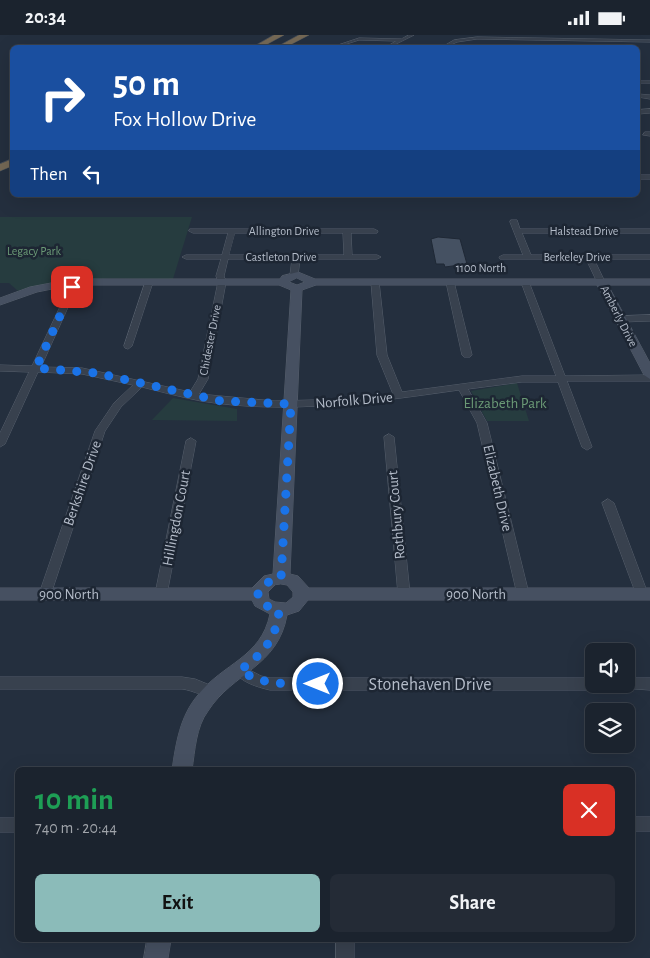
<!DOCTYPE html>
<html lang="en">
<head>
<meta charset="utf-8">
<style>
	:root { --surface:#1b232e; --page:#242b36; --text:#f1f3f6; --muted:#a0a4aa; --line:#39404a; --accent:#8bbbb9 }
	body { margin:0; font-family:"Alegreya Sans",sans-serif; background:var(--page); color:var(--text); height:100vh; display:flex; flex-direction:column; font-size:19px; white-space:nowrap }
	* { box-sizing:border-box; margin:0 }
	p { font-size:16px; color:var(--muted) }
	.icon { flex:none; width:28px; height:28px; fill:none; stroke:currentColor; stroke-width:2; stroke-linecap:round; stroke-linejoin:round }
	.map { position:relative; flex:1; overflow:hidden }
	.details { position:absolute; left:15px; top:732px; width:620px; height:175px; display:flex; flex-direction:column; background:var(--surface); border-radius:8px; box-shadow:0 5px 20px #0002,0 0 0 1px var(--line) }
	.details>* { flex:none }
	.hud { position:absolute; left:10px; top:10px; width:630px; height:152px; border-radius:8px; box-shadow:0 5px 20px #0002,0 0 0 1px var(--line); background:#1a4fa0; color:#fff; overflow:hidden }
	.tools { position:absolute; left:585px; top:608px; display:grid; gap:10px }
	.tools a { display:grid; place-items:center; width:50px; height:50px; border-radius:8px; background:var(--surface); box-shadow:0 5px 20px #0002,0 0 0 1px var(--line); font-size:25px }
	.pin { position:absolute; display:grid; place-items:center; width:42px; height:42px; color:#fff; margin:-21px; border-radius:10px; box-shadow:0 2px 8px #0006 }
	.me { position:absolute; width:55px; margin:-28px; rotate:270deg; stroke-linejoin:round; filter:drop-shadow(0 0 4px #0008) }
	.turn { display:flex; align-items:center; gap:18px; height:105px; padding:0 20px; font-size:22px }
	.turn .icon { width:65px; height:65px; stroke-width:2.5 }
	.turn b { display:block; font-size:35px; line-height:42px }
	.then { display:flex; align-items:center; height:48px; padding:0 20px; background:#0003; gap:10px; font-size:19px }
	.round { display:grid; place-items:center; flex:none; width:52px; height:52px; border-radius:8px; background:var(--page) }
	.summary { display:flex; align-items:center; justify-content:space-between; height:85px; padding:0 20px }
	h1 { font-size:30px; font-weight:700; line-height:38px; color:#1e9e55 }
	.primary-button { display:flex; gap:10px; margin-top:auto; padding:10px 20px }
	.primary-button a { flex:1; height:58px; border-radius:8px; background:var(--accent); color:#111; font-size:20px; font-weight:700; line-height:58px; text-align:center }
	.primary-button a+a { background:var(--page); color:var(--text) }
	.status { display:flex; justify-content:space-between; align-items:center; height:35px; padding:0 25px; background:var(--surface); direction:ltr }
	.status svg { height:14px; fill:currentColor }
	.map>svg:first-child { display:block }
	.green { fill:#263c3f }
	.building { fill:#455162; stroke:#1f2835 }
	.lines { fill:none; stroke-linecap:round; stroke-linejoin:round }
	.street-casing { stroke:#565f6c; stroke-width:1 }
	.secondary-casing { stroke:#565f6c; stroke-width:1 }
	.highway-casing { stroke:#434c59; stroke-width:1 }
	.street { fill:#38414e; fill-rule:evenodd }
	.secondary { fill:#465061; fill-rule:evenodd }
	.highway { fill:#746855; fill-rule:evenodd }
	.route { stroke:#1a73e8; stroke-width:9; stroke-dasharray:0 16.2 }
	.labels { text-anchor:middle; stroke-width:5; stroke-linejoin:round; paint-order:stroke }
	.far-street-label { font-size:12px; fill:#b4bcc9; stroke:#1d2633 }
	.far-park-label { font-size:12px; fill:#6b9a76; stroke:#1d2633 }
	.street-label { font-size:15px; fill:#b4bcc9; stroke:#1d2633 }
	.park-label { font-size:15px; fill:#6b9a76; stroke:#1d2633 }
	.near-street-label { font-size:18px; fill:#b4bcc9; stroke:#1d2633 }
</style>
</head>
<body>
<div class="status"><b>20:34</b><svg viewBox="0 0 49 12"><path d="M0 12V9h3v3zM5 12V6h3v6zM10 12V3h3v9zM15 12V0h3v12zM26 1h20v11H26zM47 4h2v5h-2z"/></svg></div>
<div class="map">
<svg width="650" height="923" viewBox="0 0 650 923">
	<rect width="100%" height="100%" fill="#242f3e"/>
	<g class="green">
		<path d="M0 182H192L173 244C121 244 69 240 18 256L9 248H0Z"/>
		<path d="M517 348 529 386H487L471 356Z"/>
		<path d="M173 363 237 374V386L152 385Z"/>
	</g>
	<path class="building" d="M438 202 460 204 467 229 445 232 444 229H436L431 204Z"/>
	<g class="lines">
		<g class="street-casing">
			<g id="street">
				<path d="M409 0H414L390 12H386L396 6 359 5 337 12H332L359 3 401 4Z"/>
				<path d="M477 2 650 5V7L477 4 457 7 446 12H442L454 5Z"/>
				<rect x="638" y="46" width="12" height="2"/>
				<path d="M638 59 650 60V64L638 62Z"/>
				<path d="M650 74V78L638 79V75Z"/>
				<path d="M645 97H650V101L643 100Z"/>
				<rect x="638" y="140" width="12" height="4"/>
				<path d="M511 185H517L520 194H650V198H522L531 220H650V224H594L605 247 601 249 597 247 586 224H500L499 222 503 220H523L510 187Z"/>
				<path d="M190 194H374L378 196 377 198H351L352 220H377L381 222 377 224H300L298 240 294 242 290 240 292 224H228L224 241 226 247 208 344 199 359 274 366 353 364 393 359 377 320 371 247 375 245 379 247 387 320 402 357 522 341H556L521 247 525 245 529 247 565 341 650 340V346H567L592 412 587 415 582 412 558 347H522L468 354 487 388 529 559 527 562H519L517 559 477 388 459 355C374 367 287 380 201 366 181 362 162 357 142 352L121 372 105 396 51 559 49 562H41L39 559 95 396 114 368 133 350 82 339 38 337 5 409 0 412V398L29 337 0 336V330L32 331 66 259 68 247 72 245 76 247 74 259 41 332 82 333 190 357 198 344 218 247 216 241 221 224H186L182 222 186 220H222L228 198H193L189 196ZM235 198H343L344 220H229Z"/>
				<path d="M146 245 153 247 132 311 128 314 125 313 124 311Z"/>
				<path d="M447 245 454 247 472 320 470 322H464L462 320 446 247Z"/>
				<path d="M650 280V286L621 287 617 284 621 281Z"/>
				<path d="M389 399 394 402 410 559 408 562H400L398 559 384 402Z"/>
				<path d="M191 403 196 406 167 559 165 562H157L155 559 186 406Z"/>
				<path d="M608 464 614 468 648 559 646 562H638L636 559 602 468Z"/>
				<path d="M240 630 261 641 270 643H594V649H601L599 653 594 655H270C257 652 240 647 233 635L235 631Z"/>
				<path d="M0 642H182L195 644 217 653 219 657 217 661C207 664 193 655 182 654H0Z"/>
				<path d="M626 643H650V655L621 653 619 649H626Z"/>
				<rect x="632" y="782" width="18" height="14"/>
				<rect x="0" y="783" width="18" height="14"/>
				<rect x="336" y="905" width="18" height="18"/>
			</g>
		</g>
		<g class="secondary-casing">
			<g id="secondary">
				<path d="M298 237 315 244H650V250H608L650 328V344L644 340 597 250H316L302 255 290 539 298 541 309 553H650V565H308L299 576 287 580C278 632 233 637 208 676 196 692 195 715 192 735H172C176 708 180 681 198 660 223 628 261 623 270 579L255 571 252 565H0V553H252L264 541 273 539 291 255 279 250H72L37 257 0 270V263L30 252 72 244H280L282 241ZM297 243 305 247 297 250 289 247ZM281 549 287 550 293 557V562L286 568 275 567 269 564 268 557 275 550Z"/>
				<path d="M147 905H171L168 923H144Z"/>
			</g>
		</g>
		<g class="highway-casing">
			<g id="highway">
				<path d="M274 0H284L262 12H253Z"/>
				<path d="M299 0H309L286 12H277Z"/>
				<path d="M12 124V131L0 136V129Z"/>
			</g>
		</g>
		<use href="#street" class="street"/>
		<use href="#secondary" class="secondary"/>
		<use href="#highway" class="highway"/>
	</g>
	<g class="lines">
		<path class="route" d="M72 252 70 259 36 333 96 338 221 366 291 369 281 543 266 548 258 559 264 570 279 575C277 603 262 620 240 635 264 652 290 648 318 649"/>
	</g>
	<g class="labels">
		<g class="far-street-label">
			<text x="284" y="200">Allington Drive</text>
			<text x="584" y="200">Halstead Drive</text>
			<text x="281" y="226">Castleton Drive</text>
			<text x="577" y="226">Berkeley Drive</text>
			<text x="481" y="237">1100 North</text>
			<text transform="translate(619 281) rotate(63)" y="4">Amberly Drive</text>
			<text transform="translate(210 305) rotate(-79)" y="4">Chidester Drive</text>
		</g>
		<g class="far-park-label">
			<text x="34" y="220">Legacy Park</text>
		</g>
		<g class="street-label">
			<text transform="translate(354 365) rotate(-5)" y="5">Norfolk Drive</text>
			<text transform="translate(82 448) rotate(-71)" y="5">Berkshire Drive</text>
			<text transform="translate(498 453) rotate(77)" y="5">Elizabeth Drive</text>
			<text transform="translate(396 480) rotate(-95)" y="5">Rothbury Court</text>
			<text transform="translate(176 483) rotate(-79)" y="5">Hillingdon Court</text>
			<text x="69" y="564">900 North</text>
			<text x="476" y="564">900 North</text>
		</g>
		<g class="park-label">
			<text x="505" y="373">Elizabeth Park</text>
		</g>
		<g class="near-street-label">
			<text x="430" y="655">Stonehaven Drive</text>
		</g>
	</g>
</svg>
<div class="tools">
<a><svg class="icon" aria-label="sound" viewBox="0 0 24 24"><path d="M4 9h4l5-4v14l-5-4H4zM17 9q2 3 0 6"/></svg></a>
<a><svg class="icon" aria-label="layers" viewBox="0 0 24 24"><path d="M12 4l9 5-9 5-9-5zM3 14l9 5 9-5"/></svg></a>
</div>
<div class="pin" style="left:72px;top:252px;background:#d93025"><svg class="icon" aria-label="arrive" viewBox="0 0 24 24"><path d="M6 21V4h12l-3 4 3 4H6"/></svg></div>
<svg class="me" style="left:318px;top:649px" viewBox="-20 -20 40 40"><circle r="17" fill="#1a73e8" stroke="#fff" stroke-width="3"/><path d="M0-11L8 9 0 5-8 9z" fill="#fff"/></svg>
<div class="hud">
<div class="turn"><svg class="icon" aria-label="right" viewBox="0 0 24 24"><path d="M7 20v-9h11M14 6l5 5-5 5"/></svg><div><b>50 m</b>Fox Hollow Drive</div></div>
<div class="then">Then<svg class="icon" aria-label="left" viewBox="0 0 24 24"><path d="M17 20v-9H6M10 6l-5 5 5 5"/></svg></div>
</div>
<section class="details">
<div class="summary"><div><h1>10 min</h1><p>740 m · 20:44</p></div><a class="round" style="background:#d93025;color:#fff"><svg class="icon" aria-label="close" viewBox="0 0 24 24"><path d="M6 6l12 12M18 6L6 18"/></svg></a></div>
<div class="primary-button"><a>Exit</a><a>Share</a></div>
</section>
</div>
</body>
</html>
